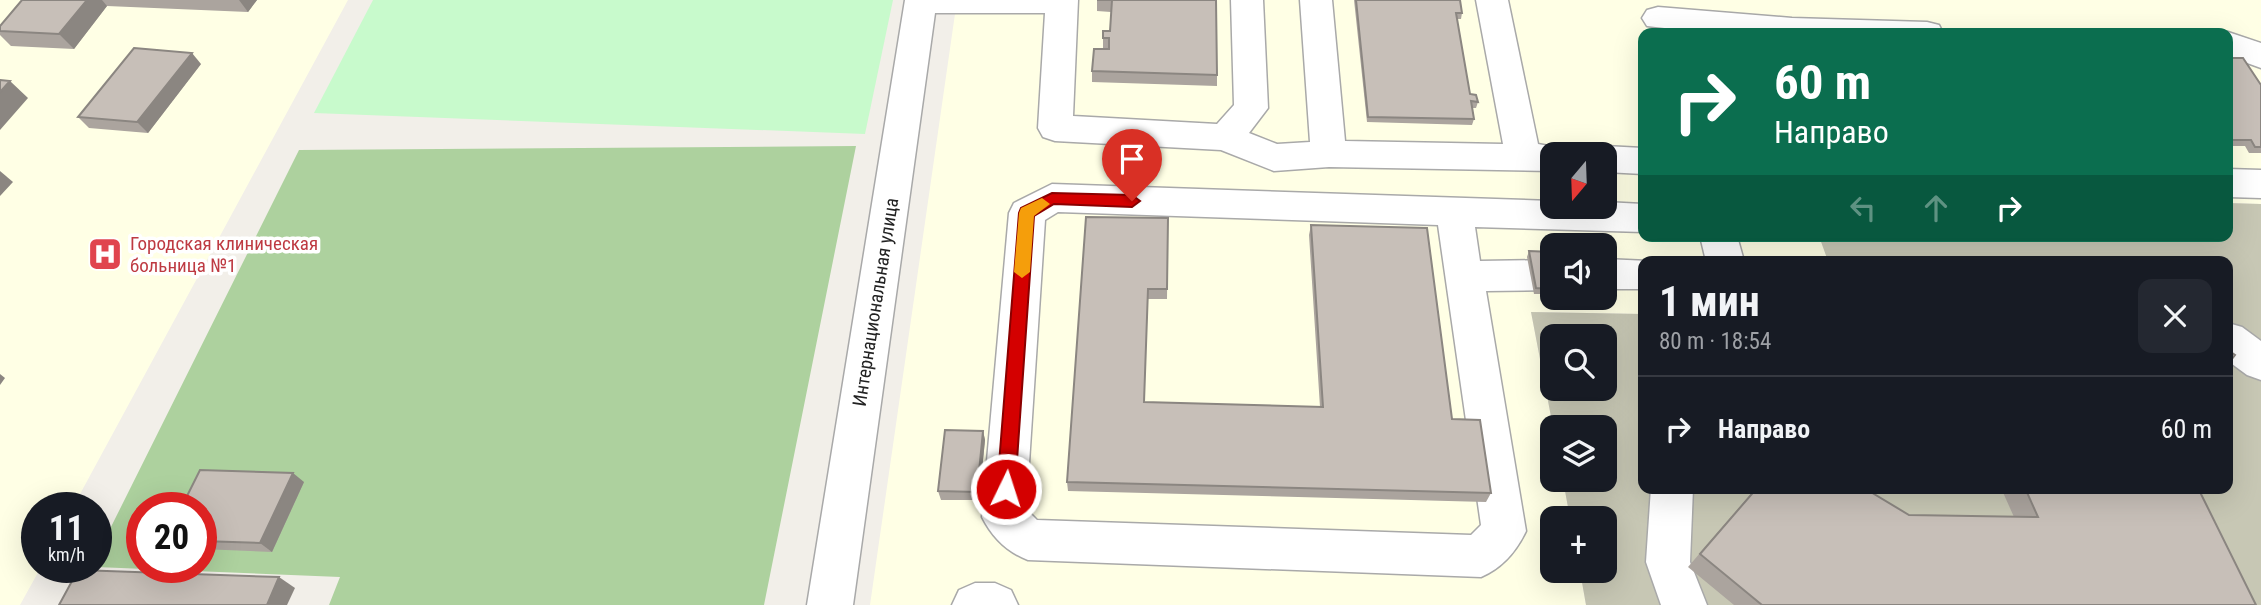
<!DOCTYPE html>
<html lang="ru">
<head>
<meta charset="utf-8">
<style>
	:root { --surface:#171b24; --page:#242831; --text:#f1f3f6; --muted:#9ea1a6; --line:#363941 }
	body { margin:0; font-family:"Roboto Condensed",sans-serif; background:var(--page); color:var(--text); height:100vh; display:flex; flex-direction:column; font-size:26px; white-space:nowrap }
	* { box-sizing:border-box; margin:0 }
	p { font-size:23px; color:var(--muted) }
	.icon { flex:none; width:38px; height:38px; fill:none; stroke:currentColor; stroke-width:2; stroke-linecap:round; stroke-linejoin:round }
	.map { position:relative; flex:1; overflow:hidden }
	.side { position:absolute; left:1638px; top:256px; width:595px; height:238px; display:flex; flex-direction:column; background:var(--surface); border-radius:14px; box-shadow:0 7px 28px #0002 }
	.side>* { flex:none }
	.guide { position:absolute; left:1638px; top:28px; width:595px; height:214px; border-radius:14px; box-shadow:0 7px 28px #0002; background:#0b6e4f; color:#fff; overflow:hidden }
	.needle { width:46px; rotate:199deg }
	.fabs { position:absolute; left:1540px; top:142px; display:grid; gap:14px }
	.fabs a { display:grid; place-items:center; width:77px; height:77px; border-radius:14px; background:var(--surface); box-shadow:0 7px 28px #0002; font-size:35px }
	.speed { position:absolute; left:21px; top:492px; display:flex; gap:14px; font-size:35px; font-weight:700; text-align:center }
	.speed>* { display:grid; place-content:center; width:91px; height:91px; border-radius:50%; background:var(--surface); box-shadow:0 7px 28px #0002; line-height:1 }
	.speed small { font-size:18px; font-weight:400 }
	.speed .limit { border:10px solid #d22; background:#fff; color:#111 }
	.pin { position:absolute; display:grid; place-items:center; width:60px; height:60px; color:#fff; margin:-72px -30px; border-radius:50% 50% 50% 0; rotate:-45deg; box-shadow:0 0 7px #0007 }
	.pin .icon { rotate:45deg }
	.me { position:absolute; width:77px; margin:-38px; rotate:4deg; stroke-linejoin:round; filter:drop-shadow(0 0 5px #0008) }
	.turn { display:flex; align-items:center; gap:24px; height:147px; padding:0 21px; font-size:32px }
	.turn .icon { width:91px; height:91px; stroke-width:2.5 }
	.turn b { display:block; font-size:49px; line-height:60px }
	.lanes { display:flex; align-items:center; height:66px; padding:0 21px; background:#0003; justify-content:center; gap:35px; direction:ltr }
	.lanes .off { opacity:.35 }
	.round { display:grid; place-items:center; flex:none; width:74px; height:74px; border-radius:14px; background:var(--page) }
	.summary { display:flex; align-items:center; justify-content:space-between; height:119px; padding:0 21px }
	h1 { font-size:42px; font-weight:700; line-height:52px }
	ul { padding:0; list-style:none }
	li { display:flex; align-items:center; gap:21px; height:105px; padding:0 21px; border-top:2px solid var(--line) }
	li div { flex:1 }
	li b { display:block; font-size:26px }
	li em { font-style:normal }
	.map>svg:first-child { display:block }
	.education { fill:#ffffe5; fill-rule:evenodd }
	.construction { fill:#c7c7b4; fill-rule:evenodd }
	.forest { fill:#add19e; fill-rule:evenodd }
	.park { fill:#c8facc }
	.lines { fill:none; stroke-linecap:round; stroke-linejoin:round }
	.minor-casing { stroke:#a9a9a9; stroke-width:3 }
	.minor { fill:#fff; fill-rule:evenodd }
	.wall { fill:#aba49e }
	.shaded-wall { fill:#8b8681 }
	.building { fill:#c7bfb8; stroke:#8b8681; stroke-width:2 }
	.route { fill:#d40000; stroke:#8a0000; stroke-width:2 }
	.slow { fill:#f59e0b }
	.labels { text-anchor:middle; stroke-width:7; stroke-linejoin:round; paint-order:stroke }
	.health-label { font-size:19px; fill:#be3a42; stroke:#fff; text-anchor:start }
	.street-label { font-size:19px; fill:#222; stroke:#fff }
</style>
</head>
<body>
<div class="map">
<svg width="2261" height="605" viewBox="0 0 2261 605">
	<rect width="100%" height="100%" fill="#f2efe9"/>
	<g class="education">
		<path d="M0 0H348L73 507 37 508V567H41L20 605H0Z"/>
		<path d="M957 0H2261V204L2228 203V33H1643V236H1819L1828 261H1643V314L1531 312 1553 427 1552 480H1563L1570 518H1552V570L1580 571 1586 605H870ZM1552 154H1605V206H1552ZM1552 245H1605V298H1552Z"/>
	</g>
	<path class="construction" d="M2228 203 2261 204V605H1586L1580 571 1605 570V518H1570L1563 480H1605V427H1553L1531 312 1643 314V488H2228V261H1828L1819 236H2228ZM1552 336H1605V388H1552Z"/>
	<path class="forest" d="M856 146 764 605H329L340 577 96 567V557L299 150ZM142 508H201V567H142Z"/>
	<path class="park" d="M373 0H893L865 134 314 113Z"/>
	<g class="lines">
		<g class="minor-casing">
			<g id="minor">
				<path d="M905 0H1078L1073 116 1217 124 1234 105 1231 0H1263L1268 108 1249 133 1277 144 1310 142 1300 0H1332L1345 141 1503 144 1476 0H1508L1538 144 1565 149 1567 154H1552V171L1329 167 1274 171 1221 150 1055 141 1043 137 1038 128 1045 13H935L853 605H807Z"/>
				<path d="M1658 7 1792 18 1927 22 1939 25 1943 33H1708L1647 26 1642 18 1647 10Z"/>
				<path d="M2228 32 2261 43V68L2228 56V33H2222Z"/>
				<path d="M1605 146 1643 148V174L1605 172V154H1590L1592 150Z"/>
				<path d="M2228 169 2261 170V198L2228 197Z"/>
				<path d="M1052 184 1552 201V206H1605V202L1643 204V232L1475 227 1480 261 1552 260V290L1486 291 1526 531C1516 552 1502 568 1481 577L1028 560C1007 552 992 537 982 517L1009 213 1014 203ZM1058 212 1438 225 1481 525 1471 535 1037 520 1026 509 1045 220Z"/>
				<path d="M1700 236H1737L1744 261H1706Z"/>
				<path d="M1605 259 1649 261H1643V289H1605Z"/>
				<path d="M2228 323 2242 327 2261 341V380L2247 375 2228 361Z"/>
				<path d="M1651 488H1693L1690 562 1707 605H1661L1646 562Z"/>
				<path d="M975 583H995L1011 590 1018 605H952L959 590Z"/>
			</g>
		</g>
		<use href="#minor" class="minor"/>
	</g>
	<g class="wall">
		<path d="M22 0H257L248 12 107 6 74 49 11 46 0 35V26Z"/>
		<path d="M1097 0H1216L1217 75V86L1092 82V71L1103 49V38L1110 31 1111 12 1097 11Z"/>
		<path d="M1354 0H1460L1462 13 1461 19H1457L1470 94 1478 102 1476 108H1472L1474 119 1472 125 1367 122Z"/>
		<path d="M2228 58 2261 85V153H2249L2245 146H2228Z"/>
		<path d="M201 64 148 133 89 128 78 117Z"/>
		<path d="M1168 218 1167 299H1148L1144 402 1320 407 1309 235 1311 225 1452 419 1491 493 1486 502 1068 491 1067 482Z"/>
		<path d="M1529 251 1552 252V294H1534L1527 257Z"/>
		<path d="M983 431 985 440 979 500H941L938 491Z"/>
		<path d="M304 482 272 552 201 549V508Z"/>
		<path d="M1756 488 1909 515 2014 517 2001 488H2198L2256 605H1734L1688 567Z"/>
	</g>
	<g class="shaded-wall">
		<path d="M87 0H102L107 6 74 49 59 34Z"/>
		<path d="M239 0H257L248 12Z"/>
		<path d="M192 53 201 64 148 133 137 122Z"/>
		<path d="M10 81 28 98 0 130V92Z"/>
		<path d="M0 171 13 182 0 196Z"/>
		<path d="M0 374 5 378 0 385Z"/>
		<path d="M983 431 985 440 979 500 977 492Z"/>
		<path d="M293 473 304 482 272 552 260 543Z"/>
		<path d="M279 577 295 588 287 605H267Z"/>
	</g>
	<g class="building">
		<path d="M22 0H87L59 34 0 31V26Z"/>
		<path d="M1097 0H1216L1217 75 1092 71 1094 49H1109V38H1103V31H1110L1112 0Z"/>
		<path d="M1356 0H1460L1462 13H1456L1470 94 1476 95 1478 102 1471 101 1474 119 1368 117Z"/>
		<path d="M134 48 192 53 137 122 78 117Z"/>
		<path d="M2228 58H2243L2261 85V147H2255L2251 140H2228Z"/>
		<path d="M0 80 10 81 0 92Z"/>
		<path d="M1086 217 1168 218 1167 289H1148L1144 402 1323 407 1311 225 1427 228 1452 419 1480 420 1491 493 1067 482Z"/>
		<path d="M1529 251 1552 252V289L1536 288Z"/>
		<path d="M2228 350 2235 355 2228 364Z"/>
		<path d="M945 430 983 431 977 492 938 491Z"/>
		<path d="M200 470 293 473 260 543 201 541V508H181Z"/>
		<path d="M1757 488H1864L1909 515 2038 517 2025 488H2198L2256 605H1762L1700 554Z"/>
		<path d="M78 570 279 577 267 605H59Z"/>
	</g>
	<path class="route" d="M1052 193 1132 195 1140 201 1132 207 1054 204 1034 216 1015 489 1012 495 1006 497 1000 495 997 489 1019 213 1021 208Z"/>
	<path class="slow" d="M1042 198 1050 204 1034 216 1030 272 1022 278 1014 272 1019 213 1021 208Z"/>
	<defs>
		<g id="hospital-square" transform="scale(1.75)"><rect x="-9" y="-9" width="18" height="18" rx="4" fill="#e0444e" stroke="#fff"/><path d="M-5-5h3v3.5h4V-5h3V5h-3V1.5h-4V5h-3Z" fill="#fff"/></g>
	</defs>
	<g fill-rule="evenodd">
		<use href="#hospital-square" x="105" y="254"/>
	</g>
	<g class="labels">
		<g class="health-label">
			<text x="130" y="250">Городская клиническая<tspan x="130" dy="22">больница №1</tspan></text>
		</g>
		<g class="street-label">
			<text transform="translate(875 302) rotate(-81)" y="7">Интернациональная улица</text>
		</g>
	</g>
</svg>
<div class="fabs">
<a><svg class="needle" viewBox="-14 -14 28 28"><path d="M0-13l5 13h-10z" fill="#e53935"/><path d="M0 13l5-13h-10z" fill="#9ea1a6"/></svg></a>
<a><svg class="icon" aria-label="sound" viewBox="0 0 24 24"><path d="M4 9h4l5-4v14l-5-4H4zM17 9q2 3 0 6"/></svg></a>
<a><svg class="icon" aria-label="search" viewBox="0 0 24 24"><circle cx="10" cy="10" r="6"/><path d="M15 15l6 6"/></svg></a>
<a><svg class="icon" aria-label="layers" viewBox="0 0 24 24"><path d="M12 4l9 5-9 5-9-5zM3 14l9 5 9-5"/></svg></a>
<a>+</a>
</div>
<div class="speed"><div>11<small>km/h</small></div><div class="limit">20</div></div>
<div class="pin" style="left:1132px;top:201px;background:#d93025"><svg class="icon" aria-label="arrive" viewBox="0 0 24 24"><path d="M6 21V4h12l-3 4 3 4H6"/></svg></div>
<svg class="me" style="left:1006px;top:489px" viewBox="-20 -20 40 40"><circle r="17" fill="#d40000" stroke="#fff" stroke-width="3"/><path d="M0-11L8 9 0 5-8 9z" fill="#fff"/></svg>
<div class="guide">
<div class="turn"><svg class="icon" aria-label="right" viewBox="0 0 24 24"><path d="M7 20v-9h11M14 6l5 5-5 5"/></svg><div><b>60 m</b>Направо</div></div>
<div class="lanes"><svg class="icon off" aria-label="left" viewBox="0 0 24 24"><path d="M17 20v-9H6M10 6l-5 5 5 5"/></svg><svg class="icon off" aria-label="ahead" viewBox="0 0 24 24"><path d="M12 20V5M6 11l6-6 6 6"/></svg><svg class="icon" aria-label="right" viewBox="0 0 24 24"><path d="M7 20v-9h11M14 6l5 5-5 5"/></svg></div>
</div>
<section class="side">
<div class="summary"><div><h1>1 мин</h1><p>80 m · 18:54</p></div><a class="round"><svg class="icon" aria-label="close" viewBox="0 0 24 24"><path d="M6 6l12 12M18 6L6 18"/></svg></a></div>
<ul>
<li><svg class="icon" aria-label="right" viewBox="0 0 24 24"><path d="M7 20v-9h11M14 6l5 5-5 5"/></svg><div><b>Направо</b></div><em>60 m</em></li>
</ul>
</section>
</div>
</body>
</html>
